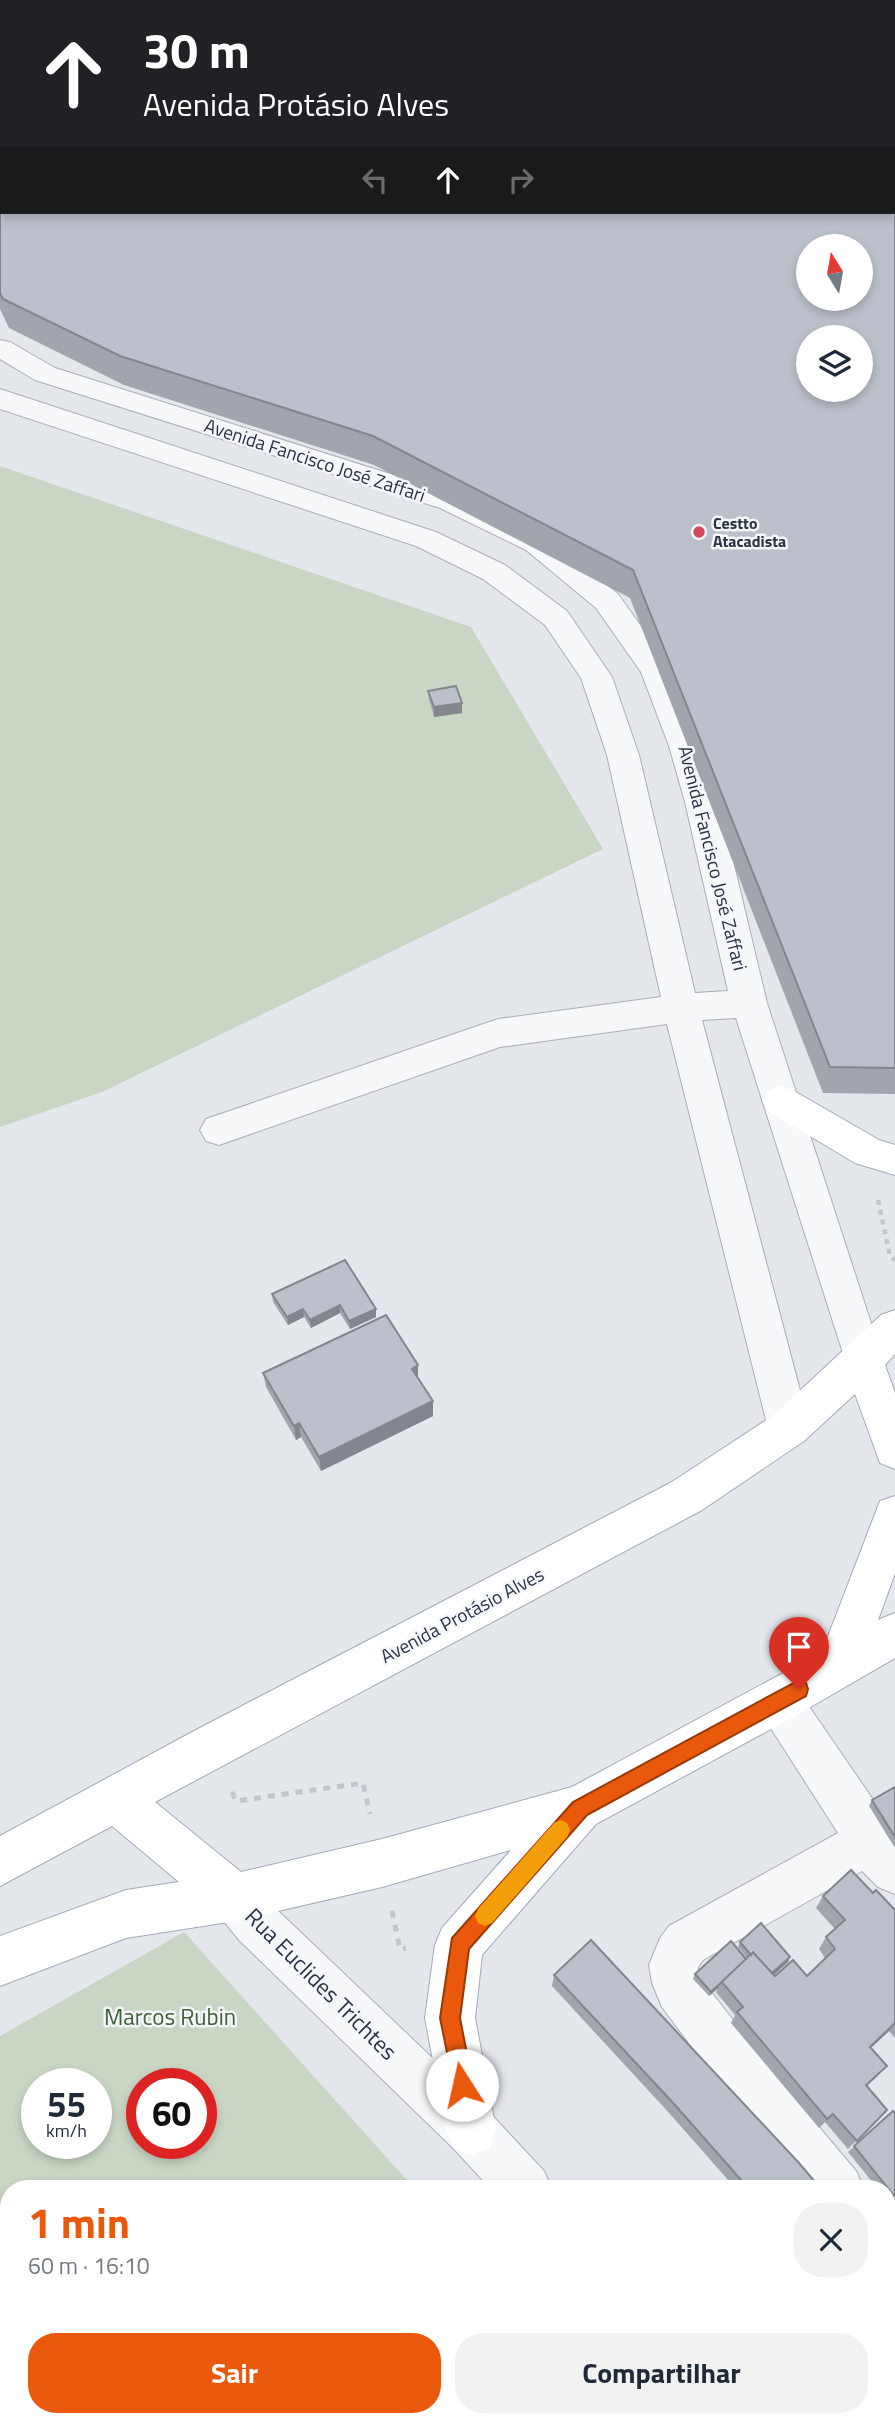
<!DOCTYPE html>
<html lang="pt">
<head>
<meta charset="utf-8">
<style>
	:root { --surface:#fff; --page:#f2f2f3; --text:#1f2937; --muted:#747a83; --accent:#ea580c }
	body { margin:0; font-family:"Titillium Web",sans-serif; background:var(--page); color:var(--text); height:100vh; display:flex; flex-direction:column; font-size:26px; white-space:nowrap }
	* { box-sizing:border-box; margin:0 }
	p { font-size:23px; color:var(--muted) }
	.icon { flex:none; width:38px; height:38px; fill:none; stroke:currentColor; stroke-width:2; stroke-linecap:round; stroke-linejoin:round }
	.map { position:relative; flex:1; overflow:hidden }
	.details { position:absolute; left:0px; top:2180px; width:896px; height:247px; display:flex; flex-direction:column; background:var(--surface); border-radius:28px 28px 0 0; box-shadow:0 4px 10px #0003 }
	.details>* { flex:none }
	.hud { position:absolute; left:0px; top:0px; width:896px; height:214px; box-shadow:0 4px 10px #0003; background:#202124; color:#fff; overflow:hidden }
	.needle { width:46px; rotate:349deg }
	.controls { position:absolute; left:796px; top:234px; display:grid; gap:14px }
	.controls a { display:grid; place-items:center; width:77px; height:77px; border-radius:50%; background:var(--surface); box-shadow:0 4px 10px #0003; font-size:35px }
	.speed { position:absolute; left:21px; top:2068px; display:flex; gap:14px; font-size:35px; font-weight:700; text-align:center }
	.speed>* { display:grid; place-content:center; width:91px; height:91px; border-radius:50%; background:var(--surface); box-shadow:0 4px 10px #0003; line-height:1 }
	.speed small { font-size:18px; font-weight:400 }
	.speed .limit { border:10px solid #d22; background:#fff; color:#111 }
	.pin { position:absolute; display:grid; place-items:center; width:60px; height:60px; color:#fff; margin:-72px -30px; border-radius:50% 50% 50% 0; rotate:-45deg; box-shadow:0 0 7px #0007 }
	.pin .icon { rotate:45deg }
	.me { position:absolute; width:77px; margin:-38px; rotate:350deg; stroke-linejoin:round; filter:drop-shadow(0 0 5px #0008) }
	.turn { display:flex; align-items:center; gap:24px; height:147px; padding:0 28px; font-size:32px }
	.turn .icon { width:91px; height:91px; stroke-width:2.5 }
	.turn b { display:block; font-size:49px; line-height:60px }
	.lanes { display:flex; align-items:center; height:66px; padding:0 28px; background:#0003; justify-content:center; gap:35px; direction:ltr }
	.lanes .off { opacity:.35 }
	.round { display:grid; place-items:center; flex:none; width:74px; height:74px; border-radius:28px; background:var(--page) }
	.summary { display:flex; align-items:center; justify-content:space-between; height:119px; padding:0 28px }
	h1 { font-size:42px; font-weight:700; line-height:52px; color:var(--accent) }
	.cta { display:flex; gap:14px; margin-top:auto; padding:14px 28px }
	.cta a { flex:1; height:80px; border-radius:28px; background:var(--accent); color:#fff; font-size:28px; font-weight:700; line-height:80px; text-align:center }
	.cta a+a { background:var(--page); color:var(--text) }
	.map>svg:first-child { display:block }
	.green { fill:#c9d6c5; fill-rule:evenodd }
	.lines { fill:none; stroke-linecap:round; stroke-linejoin:round }
	.minor-casing { stroke:#a9aeb7; stroke-width:2 }
	.major-casing { stroke:#a3abb8; stroke-width:2 }
	.path-far1 { stroke:#c2c5cb; stroke-width:4.5; stroke-dasharray:5 5; stroke-linecap:butt }
	.path { stroke:#c2c5cb; stroke-width:5; stroke-dasharray:7 7; stroke-linecap:butt }
	.minor { fill:#f7f8fa; fill-rule:evenodd }
	.major { fill:#fff; fill-rule:evenodd }
	.wall { fill:#a1a5ae }
	.shaded-wall { fill:#83868d }
	.building { fill:#bbc0ca; stroke:#83868d; stroke-width:2; fill-rule:evenodd }
	.route { fill:#ea580c; stroke:#983908; stroke-width:2 }
	.slow { fill:#f59e0b }
	.poi-dot { fill:#d1495b; stroke:#f4f6f9; stroke-width:2.5 }
	.labels { text-anchor:middle; stroke-width:5; stroke-linejoin:round; paint-order:stroke }
	.far-poi-label { font-size:16px; font-weight:bold; fill:#2b3445; stroke:#f4f6f9; text-anchor:start }
	.street-label { font-size:19px; fill:#2b3445; stroke:#f4f6f9 }
	.near-street-label { font-size:23px; fill:#2b3445; stroke:#f4f6f9 }
	.near-park-label { font-size:23px; fill:#3f6138; stroke:#f4f6f9 }
</style>
</head>
<body>
<div class="map">
<svg width="895" height="2427" viewBox="0 0 895 2427">
	<rect width="100%" height="100%" fill="#e4e7ec"/>
	<g class="green">
		<path d="M0 466 471 627 603 849 102 1092 0 1127Z"/>
		<path d="M184 1932 415 2189H9V2418H611L617 2427H0V2036ZM37 2084H96V2144H37ZM142 2084H201V2144H142Z"/>
	</g>
	<g class="lines">
		<g class="minor-casing">
			<g id="minor">
				<path d="M0 340 10 342 55 368 460 496 546 536 618 594 672 670 701 746 719 802 767 1003 883 1360 877 1372 863 1378 849 1372 736 1018 702 1020 810 1428 804 1441 789 1446 774 1441 768 1428 667 1024 500 1047 219 1145 206 1141 200 1130 206 1119 498 1019 661 997 607 755 581 678 545 625 483 579 416 546 0 409V389L436 532 505 565 567 611 612 677 639 755 695 993 728 991 685 802 669 746 641 672 596 608 526 550 440 508 35 380 0 359Z"/>
				<path d="M779 1679 795 1686 889 1823 895 1837V1894L878 1887 862 1871 703 1960 698 1967V1975L781 2082 856 2171 864 2189H805L745 2118 662 2007 652 1983 649 1965 660 1938 669 1926 838 1833 763 1716 757 1701 763 1686Z"/>
				<path d="M235 1873 252 1880 273 1906 489 2112 544 2171 552 2189H491L453 2148 239 1940 218 1914 211 1897 218 1880Z"/>
				<path d="M887 2221 895 2224V2283L887 2280Z"/>
				<path d="M696 2418H753L756 2427H700Z"/>
			</g>
		</g>
		<g class="major-casing">
			<g id="major">
				<path d="M781 1086 794 1091 879 1140 895 1145V1175L855 1163 768 1111 762 1101 768 1091Z"/>
				<path d="M895 1310V1354L885 1365 895 1393V1469L880 1463 855 1394 804 1441 702 1510 155 1802 241 1872 382 1839 572 1787 822 1652 880 1501 895 1496V1573L878 1620 895 1613V1658L795 1716 596 1824 482 1955 475 2018 496 2130 489 2148 471 2155 453 2148 446 2130 425 2018 435 1945 442 1928 511 1850 382 1887 235 1921 126 1938 0 1986V1936L126 1890 179 1882 112 1826 0 1886V1836L194 1731 672 1482 774 1415 881 1315Z"/>
			</g>
		</g>
		<path class="path-far1" d="M878 1200 890 1256 895 1260"/>
		<g class="path">
			<path d="M232 1792 236 1801 363 1783 370 1814"/>
			<path d="M392 1911 400 1949 406 1948"/>
		</g>
		<use href="#minor" class="minor"/>
		<use href="#major" class="major"/>
	</g>
	<g class="wall">
		<path d="M0 0H895V1094L823 1093 630 598 374 465 124 385 9 328 0 309Z"/>
		<path d="M428 691 462 703V713L434 717 429 700Z"/>
		<path d="M345 1260 376 1317 350 1329 340 1313 311 1328 304 1317 288 1325 273 1302 272 1294Z"/>
		<path d="M418 1365V1379L433 1416 321 1471 301 1437 296 1440 266 1387 263 1373Z"/>
		<path d="M895 1787V1848L869 1806 872 1800Z"/>
		<path d="M873 1893 895 1910V2038L889 2031 871 2048 878 2076 867 2086 887 2110 848 2149 825 2122 819 2128 731 2023 735 2015 716 1992 718 1988 709 1996 693 1979 695 1974 746 1959 747 1958 738 1947 740 1942 790 1957 788 1962 774 1975 775 1976H807L825 1958 819 1949 826 1937 835 1929 816 1908 823 1896Z"/>
		<path d="M554 1975 821 2189H736L670 2114 552 1986Z"/>
		<path d="M893 2111 895 2113V2211L887 2201V2189H878L848 2152Z"/>
		<path d="M887 2267 895 2277V2381L887 2371Z"/>
	</g>
	<g class="shaded-wall">
		<path d="M462 703V713L434 717V707Z"/>
		<path d="M340 1305V1313L311 1328 310 1320Z"/>
		<path d="M303 1309 304 1317 288 1325 287 1317Z"/>
		<path d="M376 1309V1317L350 1329 349 1321Z"/>
		<path d="M418 1365V1380L412 1369Z"/>
		<path d="M433 1401V1416L321 1471 319 1457Z"/>
		<path d="M299 1423 301 1437 296 1440 294 1426Z"/>
		<path d="M790 1957 788 1962 767 1981 769 1976Z"/>
		<path d="M720 1984 718 1988 709 1996 711 1992Z"/>
		<path d="M895 2024 889 2031 861 2057 870 2047Z"/>
	</g>
	<g class="building">
		<path d="M0 0H895V1068L830 1067 633 570 373 436 120 356 3 299 0 293ZM2 2H894V212H2ZM808 247H861V299H808ZM808 338H861V390H808Z"/>
		<path d="M456 686 462 703 434 707 428 691Z"/>
		<path d="M345 1260 376 1309 349 1321 340 1305 310 1320 303 1309 287 1317 272 1294Z"/>
		<path d="M386 1315 418 1365 412 1369 433 1401 319 1457 299 1423 294 1426 263 1373Z"/>
		<path d="M895 1787V1837L872 1800Z"/>
		<path d="M851 1870 873 1893 876 1890 895 1910V2023L870 2047 887 2066 866 2085 887 2110 857 2141 833 2114 827 2119 737 2012 743 2007 721 1981 753 1952 775 1976 793 1960 807 1976 835 1949 826 1937 845 1920 823 1896Z"/>
		<path d="M761 1923 790 1957 772 1973 753 1952 751 1955 740 1942Z"/>
		<path d="M591 1940 799 2163 821 2189H749L675 2105 554 1975Z"/>
		<path d="M731 1941 746 1959 711 1992 695 1974Z"/>
		<path d="M893 2111 895 2113V2197L854 2146Z"/>
		<path d="M887 2267 895 2277V2365L887 2355Z"/>
	</g>
	<path class="route" d="M799 1680 806 1683 808 1689 806 1696 587 1815 469 1949 460 2018 473 2085 470 2092 462 2095 455 2092 440 2018 452 1938 573 1802Z"/>
	<path class="slow" d="M561 1820 567 1823 570 1830 567 1837 492 1923 485 1926 478 1923 475 1916 478 1909 554 1823Z"/>
	<circle class="poi-dot" cx="699" cy="532" r="7"/>
	<g class="labels">
		<g class="far-poi-label">
			<text x="713" y="529">Cestto<tspan x="713" dy="18">Atacadista</tspan></text>
		</g>
		<g class="street-label">
			<text transform="translate(315 460) rotate(18)" y="7">Avenida Fancisco José Zaffari</text>
			<text transform="translate(713 858) rotate(76)" y="7">Avenida Fancisco José Zaffari</text>
			<text transform="translate(462 1615) rotate(-28)" y="7">Avenida Protásio Alves</text>
		</g>
		<g class="near-street-label">
			<text transform="translate(321 1984) rotate(45)" y="8">Rua Euclides Trichtes</text>
		</g>
		<g class="near-park-label">
			<text x="170" y="2025">Marcos Rubin</text>
		</g>
	</g>
</svg>
<div class="controls">
<a><svg class="needle" viewBox="-14 -14 28 28"><path d="M0-13l5 13h-10z" fill="#e53935"/><path d="M0 13l5-13h-10z" fill="#747a83"/></svg></a>
<a><svg class="icon" aria-label="layers" viewBox="0 0 24 24"><path d="M12 4l9 5-9 5-9-5zM3 14l9 5 9-5"/></svg></a>
</div>
<div class="speed"><div>55<small>km/h</small></div><div class="limit">60</div></div>
<div class="pin" style="left:799px;top:1689px;background:#d93025"><svg class="icon" aria-label="arrive" viewBox="0 0 24 24"><path d="M6 21V4h12l-3 4 3 4H6"/></svg></div>
<svg class="me" style="left:462px;top:2085px" viewBox="-20 -20 40 40"><circle r="19" fill="#fff"/><path d="M0-13L10 11 0 6-10 11z" fill="#ea580c"/></svg>
<div class="hud">
<div class="turn"><svg class="icon" aria-label="ahead" viewBox="0 0 24 24"><path d="M12 20V5M6 11l6-6 6 6"/></svg><div><b>30 m</b>Avenida Protásio Alves</div></div>
<div class="lanes"><svg class="icon off" aria-label="left" viewBox="0 0 24 24"><path d="M17 20v-9H6M10 6l-5 5 5 5"/></svg><svg class="icon" aria-label="ahead" viewBox="0 0 24 24"><path d="M12 20V5M6 11l6-6 6 6"/></svg><svg class="icon off" aria-label="right" viewBox="0 0 24 24"><path d="M7 20v-9h11M14 6l5 5-5 5"/></svg></div>
</div>
<section class="details">
<div class="summary"><div><h1>1 min</h1><p>60 m · 16:10</p></div><a class="round"><svg class="icon" aria-label="close" viewBox="0 0 24 24"><path d="M6 6l12 12M18 6L6 18"/></svg></a></div>
<div class="cta"><a>Sair</a><a>Compartilhar</a></div>
</section>
</div>
</body>
</html>
